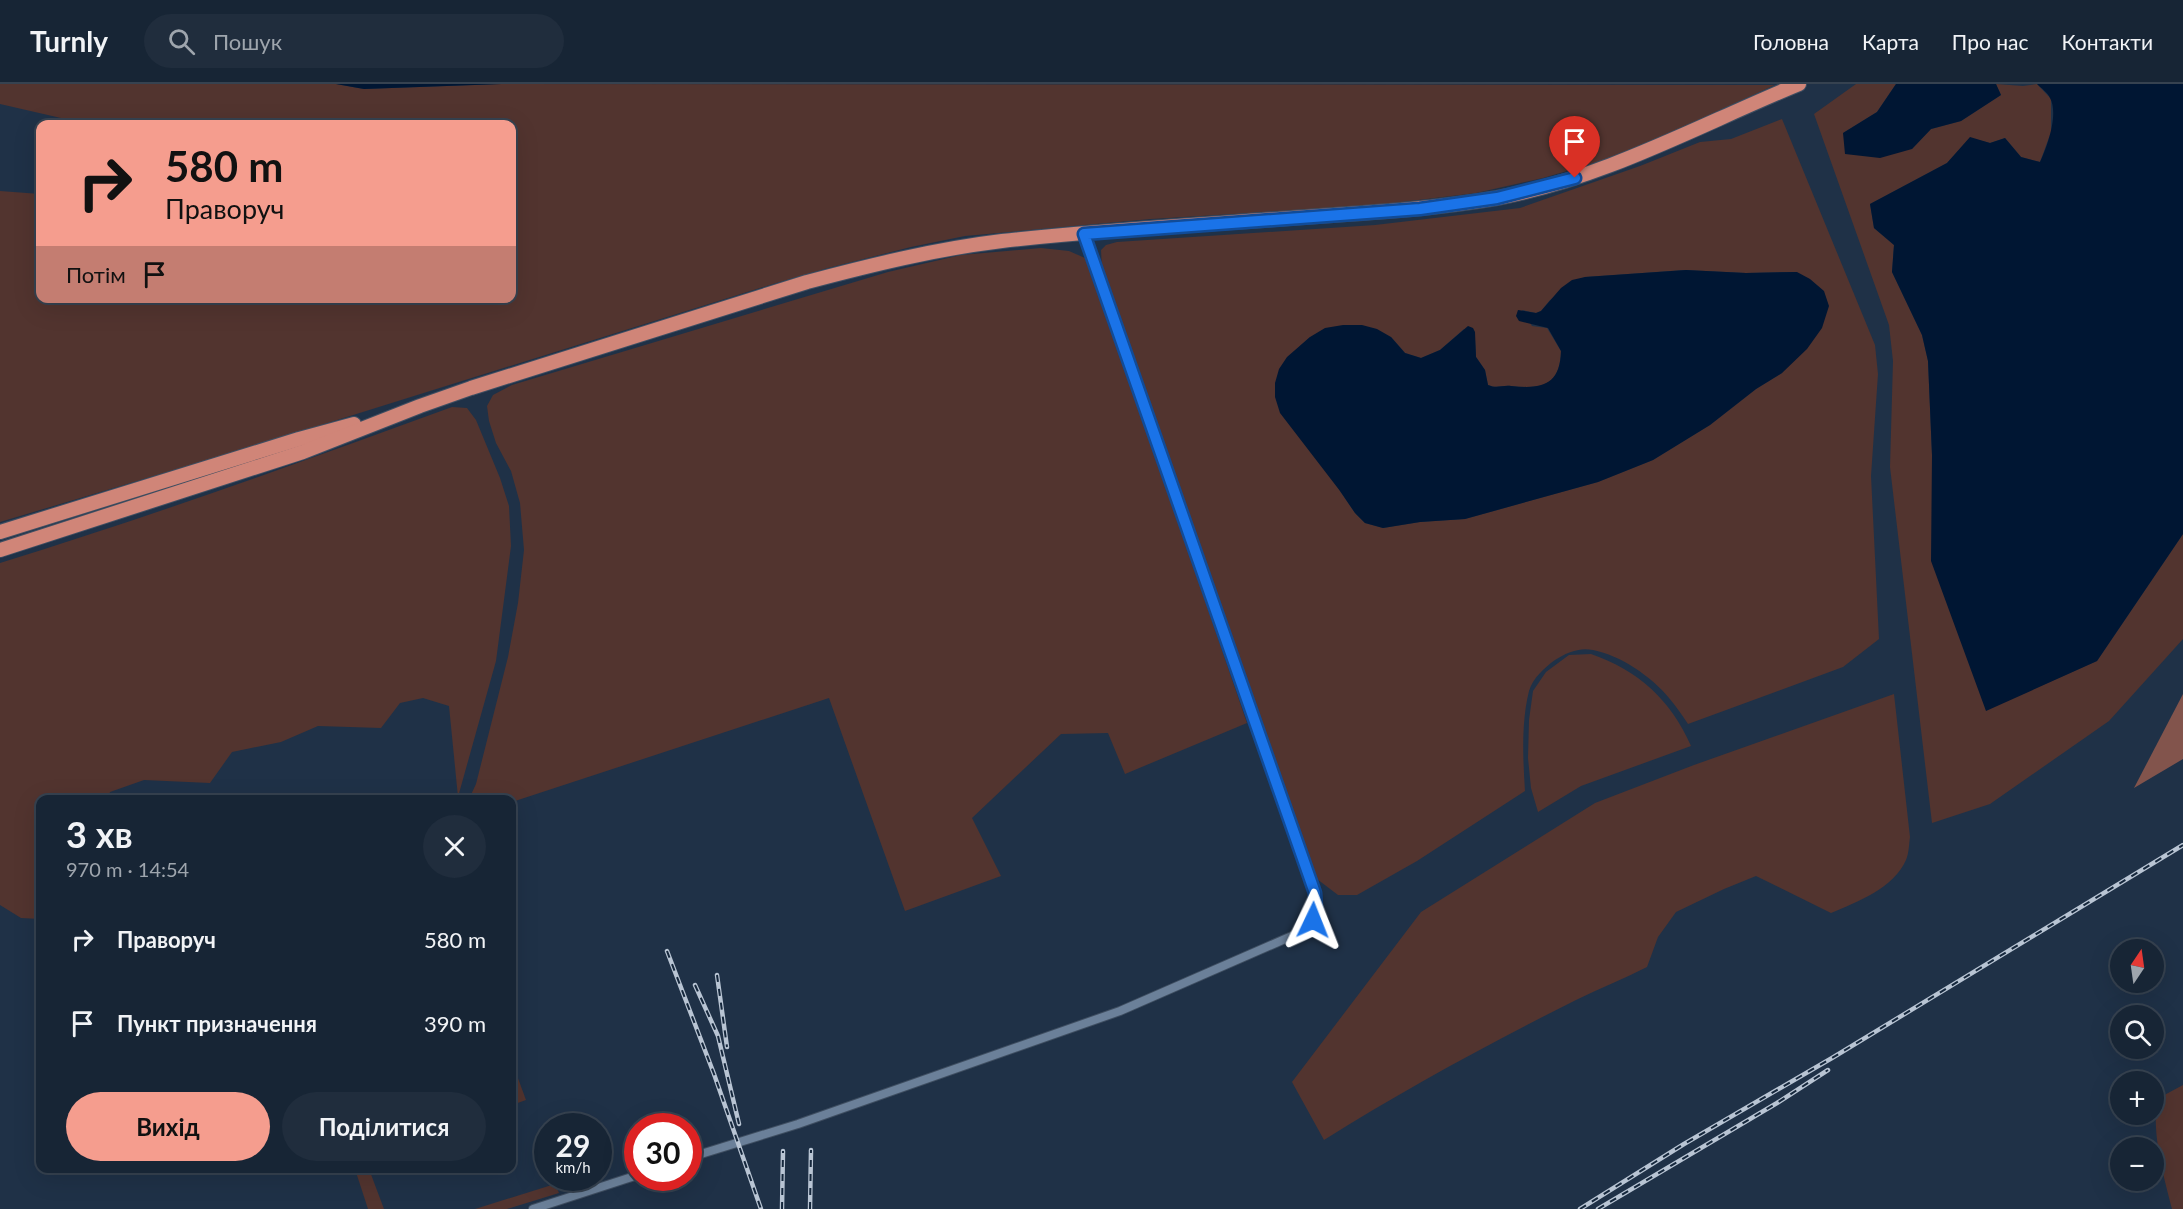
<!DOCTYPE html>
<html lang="uk">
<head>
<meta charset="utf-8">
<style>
	:root { --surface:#172535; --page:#202d3d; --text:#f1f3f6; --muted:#9ea5ad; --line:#364250; --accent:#f59d8e }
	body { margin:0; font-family:Lato,sans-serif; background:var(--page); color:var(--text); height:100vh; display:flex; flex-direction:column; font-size:22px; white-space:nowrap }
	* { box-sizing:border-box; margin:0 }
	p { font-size:20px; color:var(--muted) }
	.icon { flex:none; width:33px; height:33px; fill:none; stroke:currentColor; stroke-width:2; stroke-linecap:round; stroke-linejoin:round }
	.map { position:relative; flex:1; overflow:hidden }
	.drawer { position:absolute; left:36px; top:711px; width:480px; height:378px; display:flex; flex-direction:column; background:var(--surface); border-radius:12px; box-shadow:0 6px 24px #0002,0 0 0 2px var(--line) }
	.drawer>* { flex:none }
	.hud { position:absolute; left:36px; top:36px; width:480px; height:183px; border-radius:12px; box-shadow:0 6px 24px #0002,0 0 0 2px var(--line); background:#f59d8e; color:#111; overflow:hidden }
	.needle { width:39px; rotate:13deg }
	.tools { position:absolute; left:2110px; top:855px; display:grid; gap:12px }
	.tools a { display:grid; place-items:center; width:54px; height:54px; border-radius:50%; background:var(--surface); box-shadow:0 6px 24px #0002,0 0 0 2px var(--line); font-size:30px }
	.speed { position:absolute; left:534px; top:1029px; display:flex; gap:12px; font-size:30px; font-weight:700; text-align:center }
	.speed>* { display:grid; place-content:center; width:78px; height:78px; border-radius:50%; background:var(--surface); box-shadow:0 6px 24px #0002,0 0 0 2px var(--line); line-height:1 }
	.speed small { font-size:15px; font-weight:400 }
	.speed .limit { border:9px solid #d22; background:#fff; color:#111 }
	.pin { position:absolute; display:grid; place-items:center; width:51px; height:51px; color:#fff; margin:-62px -26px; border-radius:50% 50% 50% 0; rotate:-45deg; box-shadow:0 0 6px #0007 }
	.pin .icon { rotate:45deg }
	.me { position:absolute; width:66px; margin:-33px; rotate:2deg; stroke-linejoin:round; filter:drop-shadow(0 0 4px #0008) }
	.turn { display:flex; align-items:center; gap:21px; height:126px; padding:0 30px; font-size:27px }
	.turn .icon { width:78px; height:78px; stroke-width:2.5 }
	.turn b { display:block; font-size:42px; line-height:51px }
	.then { display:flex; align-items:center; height:57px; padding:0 30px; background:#0003; gap:12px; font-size:22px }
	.round { display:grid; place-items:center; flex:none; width:63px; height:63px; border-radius:32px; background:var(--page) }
	.summary { display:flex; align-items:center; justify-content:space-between; height:102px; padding:0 30px }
	h1 { font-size:36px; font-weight:700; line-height:45px }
	.primary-button { display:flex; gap:12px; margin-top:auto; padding:12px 30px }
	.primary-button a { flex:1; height:69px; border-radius:36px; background:var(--accent); color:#111; font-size:24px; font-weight:700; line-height:69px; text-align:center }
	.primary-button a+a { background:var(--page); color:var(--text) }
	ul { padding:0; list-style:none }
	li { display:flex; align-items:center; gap:18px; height:84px; padding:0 30px }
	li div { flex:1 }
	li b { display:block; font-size:22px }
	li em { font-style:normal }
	header { display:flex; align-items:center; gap:36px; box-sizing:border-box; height:84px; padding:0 30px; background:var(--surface); border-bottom:2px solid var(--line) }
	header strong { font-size:28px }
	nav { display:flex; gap:33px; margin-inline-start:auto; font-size:21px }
	.search { width:420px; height:54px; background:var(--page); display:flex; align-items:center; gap:15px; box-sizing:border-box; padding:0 21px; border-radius:33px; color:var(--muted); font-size:22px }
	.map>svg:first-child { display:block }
	.green { fill:#52342f; fill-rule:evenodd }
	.forest { fill:#82544c }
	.water { fill:#001633 }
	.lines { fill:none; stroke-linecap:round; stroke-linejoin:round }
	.street-casing { stroke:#3f4e61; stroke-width:10 }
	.highway-casing { stroke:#3f4e61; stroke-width:16 }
	.street { stroke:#6b8099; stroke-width:8 }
	.highway { stroke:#d08578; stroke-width:14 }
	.rail-casing { stroke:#b8c4d3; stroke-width:4.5 }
	.rail { stroke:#15273c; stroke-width:2; stroke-dasharray:7; stroke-linecap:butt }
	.route-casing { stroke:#114b97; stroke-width:15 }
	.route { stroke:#1a73e8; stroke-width:10 }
</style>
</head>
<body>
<header>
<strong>Turnly</strong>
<div class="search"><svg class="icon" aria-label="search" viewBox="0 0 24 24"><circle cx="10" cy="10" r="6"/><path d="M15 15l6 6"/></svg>Пошук</div>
<nav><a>Головна</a><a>Карта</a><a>Про нас</a><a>Контакти</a></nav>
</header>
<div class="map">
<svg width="2183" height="1125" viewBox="0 0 2183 1125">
	<rect width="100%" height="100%" fill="#1f3147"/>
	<g class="green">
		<path d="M0 0H336L364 5 501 0 1775 1 1668 50 1604 76 1543 94 1476 109 1369 122 1151 135 965 152 911 163 828 184 773 200 251 363 0 438V107L40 110V214H512V40H87L0 20Z"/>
		<path d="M1856 0H1896L1877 28 1843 49 1912 65 1931 45 1961 37 2001 11 1996 0 2023 2 2037 0 2051 15V48L2040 78 2021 73 2005 54 1990 59 1970 54 1947 79 1870 120 1874 144 1894 161 1892 188 1922 251 1928 277 1932 371 1986 626 2097 577 2183 450V555L2109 637 1990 720 1932 739 1890 383 1893 277 1889 241 1814 30Z"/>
		<path d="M1782 35 1875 261 1878 290 1871 392 1879 555 1843 583 1688 640C1682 631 1676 622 1669 614 1652 593 1620 571 1593 566 1579 563 1566 569 1555 576 1544 584 1533 594 1529 607 1521 639 1523 675 1525 707L1417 777 1357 811H1338L1317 795 1102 185 1101 166 1106 161 1117 158 1375 141 1520 124 1640 82 1700 58 1731 55ZM1685 186 1746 189 1796 188 1782 289 1756 305 1710 341 1653 376 1598 398 1465 435 1420 438 1383 444 1365 439 1355 429 1340 407 1300 262 1310 253H1391L1405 269 1421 274 1440 266 1464 245 1475 256 1476 273 1485 286 1488 301C1497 305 1502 301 1511 302 1541 305 1560 303 1561 267L1547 244 1532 242 1522 226 1536 229 1541 227 1550 216 1585 193Z"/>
		<path d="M1041 164 1069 167 1085 174 1097 201 1247 639 1125 690 1108 649 1061 650 972 734 1001 792 905 827 829 614 512 718V716L469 715 476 700 508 573 518 519 524 466 520 419 511 387 496 359 489 337 487 322 493 311 512 301 888 188 961 171Z"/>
		<path d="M452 323 467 324 476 336 500 394 509 422 511 462 496 577 458 713 449 622 423 614 400 619 381 644 318 642 281 658 232 668 210 699 144 696 110 708 107 715 40 716V835L21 834 0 821V479C152 432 302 378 452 323Z"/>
		<path d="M1591 570C1638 586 1671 616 1691 662L1581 702 1538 728 1531 704 1528 674 1529 636 1533 607 1546 588 1569 571Z"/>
		<path d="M1894 610 1910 753C1909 760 1909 769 1906 776 1894 804 1857 818 1831 829L1756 792 1724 805 1676 828 1658 853 1647 883C1624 895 1600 904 1576 916 1490 959 1405 1005 1324 1056L1292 998 1421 828 1595 719 1694 681Z"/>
		<path d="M512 978 526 1016 512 1021Z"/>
		<path d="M2183 1001V1125H2172C2163 1089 2152 1052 2157 1015Z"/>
		<path d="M355 1085H369L384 1125H368Z"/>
		<path d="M555 1100 559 1109 507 1125H475Z"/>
	</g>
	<path class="forest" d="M2183 610V675L2134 704Z"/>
	<g class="water">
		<path d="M336 0H501L364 5Z"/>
		<path d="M1896 0H1996L2001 11 1961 37 1931 45 1912 65 1880 74 1845 70 1843 49 1877 28Z"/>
		<path d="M2037 0H2183V450L2097 577 1986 627 1931 477 1932 371 1928 277 1922 251 1892 188 1894 161 1874 144 1870 120 1947 79 1970 53 1990 59 2005 54 2021 73 2040 78C2047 63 2059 30 2050 14 2048 9 2041 4 2037 0Z"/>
		<path d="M1686 186 1746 189 1797 188 1810 195 1824 207 1829 222 1822 244 1807 265 1782 289 1756 305 1710 341 1653 376 1598 398 1465 435 1420 438 1383 444 1365 439 1355 429 1340 407 1280 329 1275 313V299L1279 285 1287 273 1310 253 1325 244 1343 241H1362L1377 245 1391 253 1405 269 1421 274 1440 266 1468 242 1473 244 1475 248 1476 273 1485 286 1488 301C1497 305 1502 301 1511 302 1541 305 1560 302 1561 267L1548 244 1519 237 1516 232 1518 226 1536 229 1541 227 1561 204 1572 196 1585 193Z"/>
	</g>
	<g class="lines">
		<g class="street-casing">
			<g id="street">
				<path d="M688 1074 798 1040 1120 927 1301 848C1314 837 1319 826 1315 809L1084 150"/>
				<path d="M533 1125 638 1091"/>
			</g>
		</g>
		<g class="highway-casing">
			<g id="highway">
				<path d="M0 448 299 355 354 340"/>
				<path d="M0 466 303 368 420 322 471 304 807 198C871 181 936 165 1002 157 1107 145 1213 140 1319 132 1379 128 1439 124 1497 114 1605 94 1699 41 1799 0"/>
			</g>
		</g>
		<use href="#street" class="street"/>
		<use href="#highway" class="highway"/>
		<g class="rail-casing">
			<g id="rail">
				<path d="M667 867 714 990 761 1125"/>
				<path d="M717 891 727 963"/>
				<path d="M695 901 718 952 739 1040"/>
				<path d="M782 1125 783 1067"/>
				<path d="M810 1125 811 1066"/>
				<path d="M1580 1125 1684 1060 1832 974 2183 761"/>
				<path d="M1598 1125 1777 1019 1828 986"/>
			</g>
		</g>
		<use href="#rail" class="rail"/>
	</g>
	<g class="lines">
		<g class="route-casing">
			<path id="route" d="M1313 836 1316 825 1315 809 1084 150 1420 125 1497 114 1575 94"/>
		</g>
		<use href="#route" class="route"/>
	</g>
</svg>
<div class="tools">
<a><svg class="needle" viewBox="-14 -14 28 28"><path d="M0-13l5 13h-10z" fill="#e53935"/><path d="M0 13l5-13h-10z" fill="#9ea5ad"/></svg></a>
<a><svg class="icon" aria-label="search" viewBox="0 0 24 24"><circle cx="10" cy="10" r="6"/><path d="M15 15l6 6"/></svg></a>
<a>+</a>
<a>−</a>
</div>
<div class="speed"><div>29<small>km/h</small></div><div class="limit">30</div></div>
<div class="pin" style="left:1575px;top:94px;background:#d93025"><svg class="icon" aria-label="arrive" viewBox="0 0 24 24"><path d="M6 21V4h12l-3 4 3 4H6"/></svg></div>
<svg class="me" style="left:1313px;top:836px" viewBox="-20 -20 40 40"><path d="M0-17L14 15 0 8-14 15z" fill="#1a73e8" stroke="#fff" stroke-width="4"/></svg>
<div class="hud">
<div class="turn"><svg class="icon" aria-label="right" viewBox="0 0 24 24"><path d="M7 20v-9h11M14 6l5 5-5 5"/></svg><div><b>580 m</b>Праворуч</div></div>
<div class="then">Потім<svg class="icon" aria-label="arrive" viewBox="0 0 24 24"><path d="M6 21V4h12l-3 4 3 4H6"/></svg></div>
</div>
<section class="drawer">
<div class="summary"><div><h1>3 хв</h1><p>970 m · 14:54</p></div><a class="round"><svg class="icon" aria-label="close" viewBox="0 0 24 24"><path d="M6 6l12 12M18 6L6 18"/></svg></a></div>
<ul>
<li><svg class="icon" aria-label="right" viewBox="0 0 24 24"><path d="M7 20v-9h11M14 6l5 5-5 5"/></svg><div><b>Праворуч</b></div><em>580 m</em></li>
<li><svg class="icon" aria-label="arrive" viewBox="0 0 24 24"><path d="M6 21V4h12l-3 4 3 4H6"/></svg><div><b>Пункт призначення</b></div><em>390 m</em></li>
</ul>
<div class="primary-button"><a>Вихід</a><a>Поділитися</a></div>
</section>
</div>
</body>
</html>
